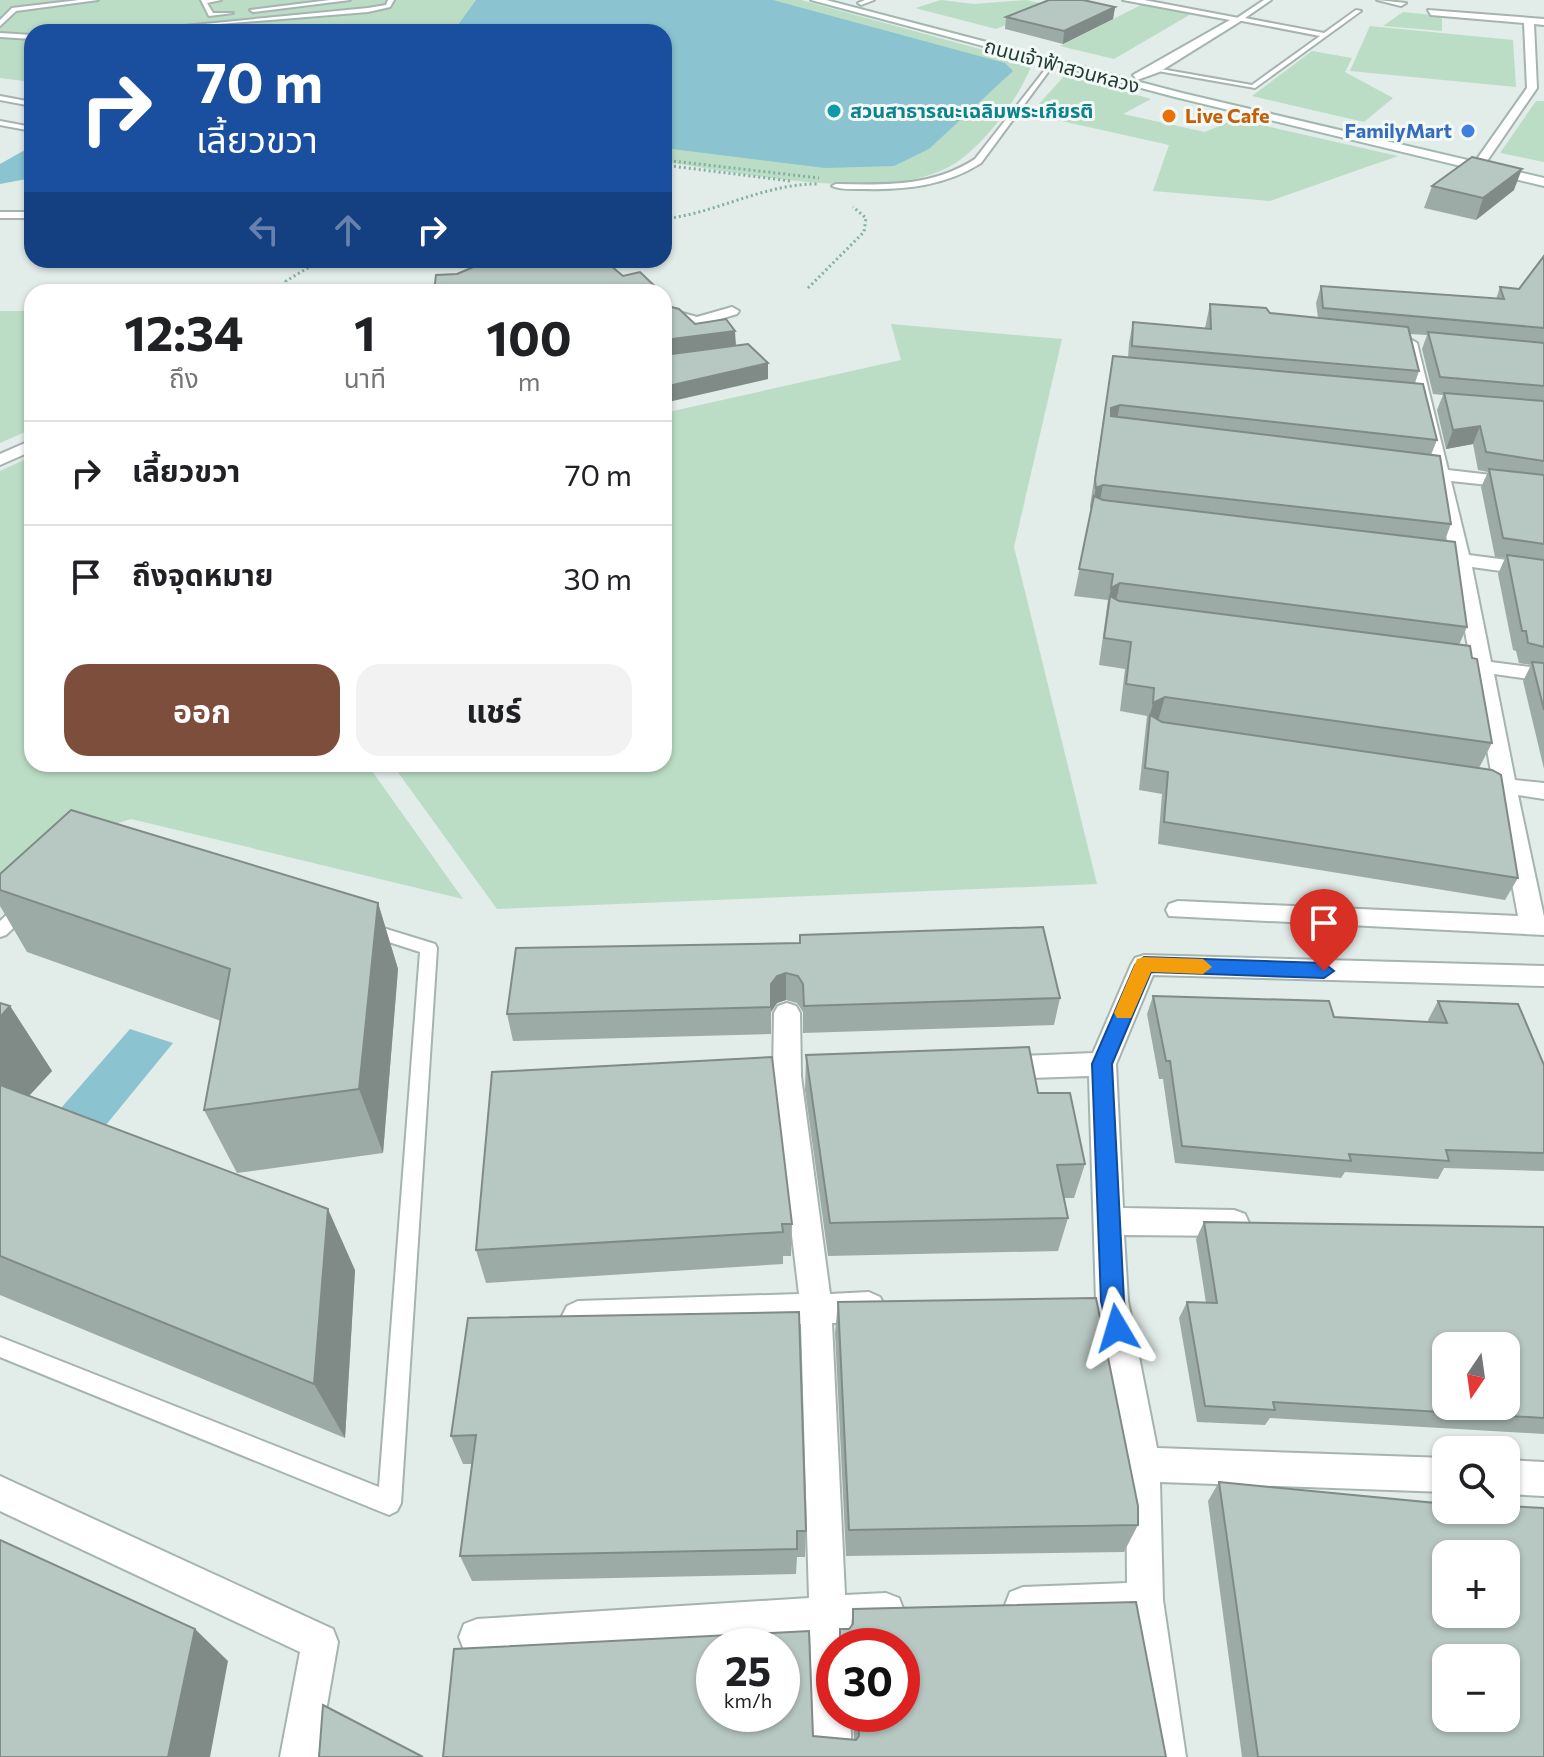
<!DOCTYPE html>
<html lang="th">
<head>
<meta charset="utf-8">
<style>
	:root { --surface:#fff; --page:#f2f2f2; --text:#202124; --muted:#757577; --line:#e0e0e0; --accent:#7e4e3d }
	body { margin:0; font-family:Commissioner,"Noto Sans Thai",sans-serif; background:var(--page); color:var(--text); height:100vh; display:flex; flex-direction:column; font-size:30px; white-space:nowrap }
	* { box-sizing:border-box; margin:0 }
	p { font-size:26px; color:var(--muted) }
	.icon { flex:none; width:44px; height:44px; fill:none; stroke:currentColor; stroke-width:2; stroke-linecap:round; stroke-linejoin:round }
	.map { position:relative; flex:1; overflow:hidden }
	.sheet { position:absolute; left:24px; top:284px; width:648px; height:488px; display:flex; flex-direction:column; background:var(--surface); border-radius:24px; box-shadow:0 2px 6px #0004 }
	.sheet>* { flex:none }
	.guide { position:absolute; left:24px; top:24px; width:648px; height:244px; border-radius:24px; box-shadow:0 2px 6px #0004; background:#1a4fa0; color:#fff; overflow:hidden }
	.needle { width:52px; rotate:193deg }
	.controls { position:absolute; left:1432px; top:1332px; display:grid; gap:16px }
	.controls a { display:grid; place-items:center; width:88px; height:88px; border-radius:16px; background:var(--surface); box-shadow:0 2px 6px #0004; font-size:40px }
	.speed { position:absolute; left:696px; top:1628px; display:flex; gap:16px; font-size:40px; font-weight:700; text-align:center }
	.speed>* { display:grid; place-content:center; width:104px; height:104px; border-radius:50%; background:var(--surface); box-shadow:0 2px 6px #0004; line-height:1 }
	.speed small { font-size:20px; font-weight:400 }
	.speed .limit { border:12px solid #d22; background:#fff; color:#111 }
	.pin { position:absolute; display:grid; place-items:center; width:68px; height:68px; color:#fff; margin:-82px -34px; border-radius:50% 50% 50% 0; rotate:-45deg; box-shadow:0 0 8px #0007 }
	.pin .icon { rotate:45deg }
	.me { position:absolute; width:88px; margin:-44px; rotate:353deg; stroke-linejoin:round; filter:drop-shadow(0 0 6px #0008) }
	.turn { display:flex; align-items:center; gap:28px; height:168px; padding:0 40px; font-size:36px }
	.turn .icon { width:104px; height:104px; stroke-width:2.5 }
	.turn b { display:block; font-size:56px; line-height:68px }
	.lanes { display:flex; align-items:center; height:76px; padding:0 40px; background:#0003; justify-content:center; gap:40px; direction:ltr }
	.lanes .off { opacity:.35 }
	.eta { display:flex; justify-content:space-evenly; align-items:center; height:136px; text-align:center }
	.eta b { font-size:48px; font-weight:700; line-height:56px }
	.action { display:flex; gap:16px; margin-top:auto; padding:16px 40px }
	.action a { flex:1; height:92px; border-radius:24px; background:var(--accent); color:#fff; font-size:32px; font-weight:700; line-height:92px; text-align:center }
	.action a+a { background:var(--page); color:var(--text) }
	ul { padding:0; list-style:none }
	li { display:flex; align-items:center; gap:24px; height:104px; padding:0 40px; border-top:2px solid var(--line) }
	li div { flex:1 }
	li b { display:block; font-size:30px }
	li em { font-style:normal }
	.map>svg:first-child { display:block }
	.green { fill:#bbddc5 }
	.water { fill:#8bc4d0 }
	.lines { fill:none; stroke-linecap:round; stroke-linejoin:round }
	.service-casing { stroke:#a5b4af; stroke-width:4 }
	.minor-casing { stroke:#a5b4af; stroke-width:4 }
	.secondary-casing { stroke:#a0b8b0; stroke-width:4 }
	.path { stroke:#83afa2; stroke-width:3; stroke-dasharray:2 3; stroke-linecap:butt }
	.service { fill:#fff; fill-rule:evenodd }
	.minor { fill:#fff; fill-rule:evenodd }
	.secondary { fill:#fff; fill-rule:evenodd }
	.wall { fill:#9daba6; fill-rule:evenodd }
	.shaded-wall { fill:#808b87 }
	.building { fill:#b7c7c1; stroke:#808b87; stroke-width:2; fill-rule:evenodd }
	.route { fill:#1a73e8; stroke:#114b97; stroke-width:2 }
	.slow { fill:#f59e0b }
	.culture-dot { fill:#0f9aa8; stroke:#f3f9f6; stroke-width:3 }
	.food-dot { fill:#e8710a; stroke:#f3f9f6; stroke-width:3 }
	.shop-dot { fill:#3f7fe0; stroke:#f3f9f6; stroke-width:3 }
	.labels { text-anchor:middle; stroke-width:6; stroke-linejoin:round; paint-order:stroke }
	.far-street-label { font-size:20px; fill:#223d36; stroke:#f3f9f6 }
	.far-culture-label { font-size:20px; font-weight:bold; fill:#0d838f; stroke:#f3f9f6; text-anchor:start }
	.far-food-label { font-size:20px; font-weight:bold; fill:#c56008; stroke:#f3f9f6; text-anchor:start }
	.far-shop-label { font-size:20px; font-weight:bold; fill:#366cbe; stroke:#f3f9f6; text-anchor:end }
</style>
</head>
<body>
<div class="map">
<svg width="1544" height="1757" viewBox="0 0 1544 1757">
	<rect width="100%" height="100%" fill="#e2ece8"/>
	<g class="green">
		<path d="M0 0H801L1031 63V67C1017 100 987 141 957 162 891 207 741 172 664 162V32H32V82L0 78Z"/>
		<path d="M941 0 974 4 1026 0 1054 6 996 29 915 8Z"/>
		<path d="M1141 5 1191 14 1114 59 1060 46Z"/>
		<path d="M1403 12 1442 16V31L1383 26Z"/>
		<path d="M1370 26 1513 40 1516 87 1350 71Z"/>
		<path d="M1312 51 1352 58 1345 72 1393 98 1364 122 1252 96Z"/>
		<path d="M1065 75 1151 99 1123 114 1205 132 1235 119 1398 156 1270 201 1153 191 1169 145 1030 114Z"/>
		<path d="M1536 101H1544V162L1500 153Z"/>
		<path d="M0 311H32V429L0 443Z"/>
		<path d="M891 324 1062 339 1014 547 1097 884 497 909 392 764H664V413L901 360Z"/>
		<path d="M32 456V764H367L463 899 131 819 39 848 0 883V471Z"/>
	</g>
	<g class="water">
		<path d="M476 0H773L1005 63 1013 71 929 149 894 166 825 168 664 148V32H440L458 25Z"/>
		<path d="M32 146V178L0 184V164Z"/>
		<path d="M130 1029 173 1043 101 1131 55 1115Z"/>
	</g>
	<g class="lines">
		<g class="service-casing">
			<g id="service">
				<path d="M79 0H98L16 11 0 26V20L12 8Z"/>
				<path d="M201 0H221L207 3 213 13H233L209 16Z"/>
				<path d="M330 0H350L253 12 250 10Z"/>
				<path d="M388 0H394L390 7 368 12 122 32 368 8 386 5Z"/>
				<path d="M865 0H874L861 5 858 3Z"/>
				<path d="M1264 0H1271L1245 18 1324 33 1356 10 1361 11 1255 88 1152 70 1155 68 1252 85 1320 36 1237 20V18Z"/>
				<path d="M0 33 32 35V39L0 37Z"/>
				<path d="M1051 62 1054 64 981 163C945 186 905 190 863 189 853 189 841 190 832 186L836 184C885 185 932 187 975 159Z"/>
				<path d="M0 96 32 102V106L0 100Z"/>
				<path d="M0 121 32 127V131L0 125Z"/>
				<rect x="0" y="212" width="32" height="6"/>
				<path d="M25 901 31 903 33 907 31 911 6 935 0 937V921L19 903Z"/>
				<path d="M370 924 435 944 437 948 401 1503 397 1511 389 1515 0 1357V1337L379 1487 420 952 364 934 362 930 364 926Z"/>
			</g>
		</g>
		<g class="minor-casing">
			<g id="minor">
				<path d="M1123 0H1144L1244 19 1159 72 1137 80 1133 75 1230 20Z"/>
				<path d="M1377 0 1406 3 1401 6Z"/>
				<path d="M1428 10 1544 19V25L1534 24 1537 88 1487 161 1477 159 1527 88 1524 23 1431 15Z"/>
				<path d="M732 307 739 311 737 314 697 326 664 317V308L697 317Z"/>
				<path d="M1410 339 1417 343 1448 470 1544 481V491L1451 481 1469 555 1544 565V577L1472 567 1491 662 1544 669V681L1494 674 1515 780 1544 783V799L1518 795 1544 917V935L1169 916 1166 910 1169 904 1178 901 1518 916 1495 792 1483 789 1480 784 1483 779 1492 777 1473 672 1460 665 1470 659 1453 564 1437 558 1450 553 1433 479 1418 473 1431 468 1403 343Z"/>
				<path d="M32 440V451L0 465V454Z"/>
				<path d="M1144 955 1544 966V986L1153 975 1116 1064 1123 1208 1234 1210 1245 1214 1249 1223 1245 1232 1234 1236 1124 1235 1128 1301 1157 1448 1446 1458V1492L1160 1482 1163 1600 1186 1757H1148L1129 1619 1023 1623 1010 1618 1005 1605 1010 1592 1023 1587 1127 1583 1126 1464 1096 1301 1089 1076 1000 1079 990 1076 986 1068 990 1060 1000 1057 1093 1053 1131 965 1135 958Z"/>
				<path d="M787 1003 796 1006 800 1013 801 1076 830 1294 869 1292 880 1297 885 1307 880 1317 869 1322 832 1323 845 1595 886 1593 899 1598 904 1611 899 1624 886 1629 847 1632V1646H834V1714H850L852 1757H814L810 1634 477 1655 464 1650 459 1637 464 1624 477 1619 809 1598 801 1324 578 1331 567 1326 562 1316 567 1306 578 1301 799 1294 773 1076 774 1013 778 1006Z"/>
				<path d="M1506 1460 1544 1462V1496L1506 1494Z"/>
				<path d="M0 1476 333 1629 338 1642 318 1757H280L300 1652 0 1511Z"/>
			</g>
		</g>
		<g class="secondary-casing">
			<path id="secondary" d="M811 0H826L1182 93 1544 178V186L1175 97Z"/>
		</g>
		<g class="path">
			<path d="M664 160 819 178"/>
			<path d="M664 165 790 181"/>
			<path d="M664 219C717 213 763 184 817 184"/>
			<path d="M808 288 864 232 866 218 853 207"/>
			<path d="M287 292 286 281 321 260"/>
		</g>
		<use href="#service" class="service"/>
		<use href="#minor" class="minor"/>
		<use href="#secondary" class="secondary"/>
	</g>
	<g class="wall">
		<path d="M1115 7 1113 19 1063 44 1005 29 1006 17Z"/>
		<path d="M1432 186 1514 190 1476 220 1424 208Z"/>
		<path d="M1544 256V769L1523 681 1531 665 1519 663 1516 651 1513 650 1498 574 1505 558 1495 557 1481 487 1488 472 1478 470 1473 444 1446 449 1437 410 1443 395 1433 394 1422 349 1427 335 1409 334 1419 371 1415 383 1437 440 1431 455 1451 524 1445 540 1467 627 1459 645 1472 658 1492 743 1479 768 1518 878 1505 900 1158 844 1162 794 1139 790 1147 716 1120 711 1125 669 1099 665 1108 600 1074 596 1091 513 1090 506 1113 356 1128 358 1129 343 1133 322 1205 328 1210 304 1270 313 1318 318 1316 303 1321 286 1496 299 1500 287 1519 289Z"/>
		<path d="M0 874 378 903 398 969 383 1153 237 1173 204 1110 221 1021 27 952 0 906Z"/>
		<path d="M800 935 1060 998 1054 1025 803 1033V1012L797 1003 786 1000 777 1003 771 1012V1034L513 1041 507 1014 799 943Z"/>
		<path d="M1153 996 1334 1017 1429 1022 1428 1020 1438 1001 1544 1065V1171L1444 1168 1438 1179 1345 1172 1341 1178 1175 1163 1163 1079H1159L1147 1014Z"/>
		<path d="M0 1003 10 1006 52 1071 29 1096 355 1270 345 1438 0 1295Z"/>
		<path d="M806 1055 1038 1093 1085 1164 1074 1198H1064L1068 1218 1058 1251 828 1256 805 1090Z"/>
		<path d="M492 1072 792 1224 791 1256H783V1264L486 1283 476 1250Z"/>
		<path d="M1204 1222 1544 1227V1434L1270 1418 1265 1425 1197 1422 1179 1318 1187 1302 1206 1303 1196 1239Z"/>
		<path d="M838 1302 1138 1525 1124 1552 846 1556 835 1333Z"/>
		<path d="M468 1318 806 1531 805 1557H797L796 1574 472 1581 460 1556 472 1464H463L451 1436Z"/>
		<path d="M1219 1482 1446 1510 1544 1757H1242L1208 1501Z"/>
		<path d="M1136 1602 1166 1757H443L454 1649 809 1631 813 1736 854 1739 853 1714H902V1646H838L840 1629H849L851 1626 853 1609ZM714 1646H782V1714H714Z"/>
	</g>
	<g class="shaded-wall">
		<path d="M1115 7 1113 19 1063 44 1064 31Z"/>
		<path d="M1522 169 1514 190 1476 220 1483 198Z"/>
		<path d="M735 331 736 346 664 356V340Z"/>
		<path d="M768 363V379L664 403V387Z"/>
		<path d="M1120 405 1115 429 1107 432 1111 408Z"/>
		<path d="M1480 426 1473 444 1446 449 1453 430Z"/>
		<path d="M1103 485 1098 510 1091 514 1096 488Z"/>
		<path d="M1120 583 1114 610 1110 596 1106 614 1111 588Z"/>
		<path d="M1165 697 1157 724 1150 715 1146 731 1153 703Z"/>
		<path d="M378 903 398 969 383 1153 359 1089Z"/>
		<path d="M786 973V1000L777 1003 771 1012V1034V984L777 976Z"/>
		<path d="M10 1006 52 1071 0 1127V1017Z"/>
		<path d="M328 1209 355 1270 345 1438 314 1384Z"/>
		<path d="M195 1629 228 1661 210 1757H168Z"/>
	</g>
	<g class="building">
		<path d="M1049 0H1083L1115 7 1064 31 1006 17Z"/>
		<path d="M1472 157 1522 169 1483 198 1432 186Z"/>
		<path d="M1544 256V328L1323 308 1321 286 1504 299 1500 287 1519 289Z"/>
		<path d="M490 260H604L623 276 640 272 661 292H434L436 275 457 274Z"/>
		<path d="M1210 304 1266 308 1270 313 1408 327 1419 371 1132 346 1133 322 1211 329Z"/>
		<path d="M664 305 679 309 695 324 726 319 735 331 664 340Z"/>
		<path d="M1428 332 1544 343V386L1440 377Z"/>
		<path d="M748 344 768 363 664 387V355Z"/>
		<path d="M1113 356 1423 384 1437 440 1120 405 1111 408V416L1440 456 1451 524 1103 485 1096 488 1095 480Z"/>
		<path d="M1444 393 1544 401V461L1486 452 1480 426 1453 430Z"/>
		<path d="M1489 469 1544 475V544L1503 538Z"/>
		<path d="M1094 496 1103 500 1455 542 1467 627 1120 583 1111 588 1113 574 1079 569Z"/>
		<path d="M1507 555 1544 560V647L1528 643 1526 631H1522Z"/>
		<path d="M1110 596 1119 601 1470 646 1472 658 1477 659 1492 743 1165 697 1153 703 1154 688 1126 684 1131 642 1104 638Z"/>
		<path d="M1532 662 1544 663V710Z"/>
		<path d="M1150 715 1162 722 1492 770 1501 775 1518 878 1164 822 1168 772 1145 768Z"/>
		<path d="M71 810 378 903 359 1089 204 1110 230 969 0 890V874Z"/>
		<path d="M1043 927 1060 998 804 1006 803 984 798 976 786 973 777 976 771 984V1007L507 1014 516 948 800 943V935Z"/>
		<path d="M1153 996 1329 1001 1334 1017 1447 1023 1438 1001 1518 1004 1544 1065V1153L1446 1150 1449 1161 1349 1154 1351 1161 1182 1146 1170 1061H1166Z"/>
		<path d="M0 1003 10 1006 0 1017Z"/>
		<path d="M1029 1047 1038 1093H1070L1085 1164 1057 1165 1068 1218 830 1223 806 1055Z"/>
		<path d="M772 1057 792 1224H782L783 1232 476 1250 492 1072Z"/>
		<path d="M0 1085 328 1209 314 1384 0 1256Z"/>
		<path d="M1204 1222 1544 1227V1418L1273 1402 1275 1410 1205 1406 1187 1302 1217 1303ZM1446 1346H1506V1406H1446Z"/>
		<path d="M1096 1298 1138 1506V1525L849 1530 838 1302Z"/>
		<path d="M799 1312 806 1531H797V1549L460 1556 476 1435 451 1436 468 1318Z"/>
		<path d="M1219 1482 1446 1504V1510H1506V1506L1544 1508V1757H1258ZM1446 1554H1506V1614H1446ZM1446 1658H1506V1718H1446Z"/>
		<path d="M0 1540 195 1629 168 1757H0Z"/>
		<path d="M1136 1602 1166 1757H443L454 1649 809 1631 813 1736 856 1740 859 1736 858 1714H902V1646H840V1629H849L853 1624V1609ZM714 1646H782V1714H714Z"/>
		<path d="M323 1705 423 1757H319Z"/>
	</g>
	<path class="route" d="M1144 957 1324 963 1334 971 1324 978 1151 972 1112 1064 1124 1301 1129 1328 1126 1336 1117 1339 1109 1336 1101 1301 1092 1064 1135 965Z"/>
	<path class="slow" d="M1144 957 1203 959 1212 967 1203 974 1151 972 1131 1018H1117L1114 1013 1137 959Z"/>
	<circle class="culture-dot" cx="834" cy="111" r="8"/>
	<circle class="food-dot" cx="1169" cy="116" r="8"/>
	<circle class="shop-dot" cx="1468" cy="131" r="8"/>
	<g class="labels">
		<g class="far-street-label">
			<text transform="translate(1062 66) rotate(15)" y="7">ถนนเจ้าฟ้าสวนหลวง</text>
		</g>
		<g class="far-culture-label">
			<text x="850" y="118">สวนสาธารณะเฉลิมพระเกียรติ</text>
		</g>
		<g class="far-food-label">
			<text x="1185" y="123">Live Cafe</text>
		</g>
		<g class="far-shop-label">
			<text x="1452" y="138">FamilyMart</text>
		</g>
	</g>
</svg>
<div class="controls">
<a><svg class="needle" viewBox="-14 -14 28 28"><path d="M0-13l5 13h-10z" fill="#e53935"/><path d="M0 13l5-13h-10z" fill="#757577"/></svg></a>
<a><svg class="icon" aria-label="search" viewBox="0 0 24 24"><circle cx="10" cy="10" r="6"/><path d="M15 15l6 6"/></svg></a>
<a>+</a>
<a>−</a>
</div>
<div class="speed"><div>25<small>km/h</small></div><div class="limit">30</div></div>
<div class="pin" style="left:1324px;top:971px;background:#d93025"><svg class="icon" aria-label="arrive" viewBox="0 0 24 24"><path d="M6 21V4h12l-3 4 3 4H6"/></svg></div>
<svg class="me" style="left:1117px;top:1328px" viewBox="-20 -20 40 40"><path d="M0-17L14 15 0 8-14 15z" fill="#1a73e8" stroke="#fff" stroke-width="4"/></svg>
<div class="guide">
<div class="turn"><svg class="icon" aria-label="right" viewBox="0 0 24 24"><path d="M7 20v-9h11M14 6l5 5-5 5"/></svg><div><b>70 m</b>เลี้ยวขวา</div></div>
<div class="lanes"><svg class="icon off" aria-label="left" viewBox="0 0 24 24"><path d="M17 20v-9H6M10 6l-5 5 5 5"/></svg><svg class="icon off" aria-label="ahead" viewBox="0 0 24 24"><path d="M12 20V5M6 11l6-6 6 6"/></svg><svg class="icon" aria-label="right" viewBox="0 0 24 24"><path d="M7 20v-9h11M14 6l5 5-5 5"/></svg></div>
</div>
<section class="sheet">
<div class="eta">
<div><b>12:34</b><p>ถึง</p></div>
<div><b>1</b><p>นาที</p></div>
<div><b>100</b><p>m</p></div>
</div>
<ul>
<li><svg class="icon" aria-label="right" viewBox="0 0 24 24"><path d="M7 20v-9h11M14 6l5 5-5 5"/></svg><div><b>เลี้ยวขวา</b></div><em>70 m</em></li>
<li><svg class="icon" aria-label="arrive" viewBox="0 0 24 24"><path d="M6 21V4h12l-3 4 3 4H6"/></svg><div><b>ถึงจุดหมาย</b></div><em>30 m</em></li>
</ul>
<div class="action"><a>ออก</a><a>แชร์</a></div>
</section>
</div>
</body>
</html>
